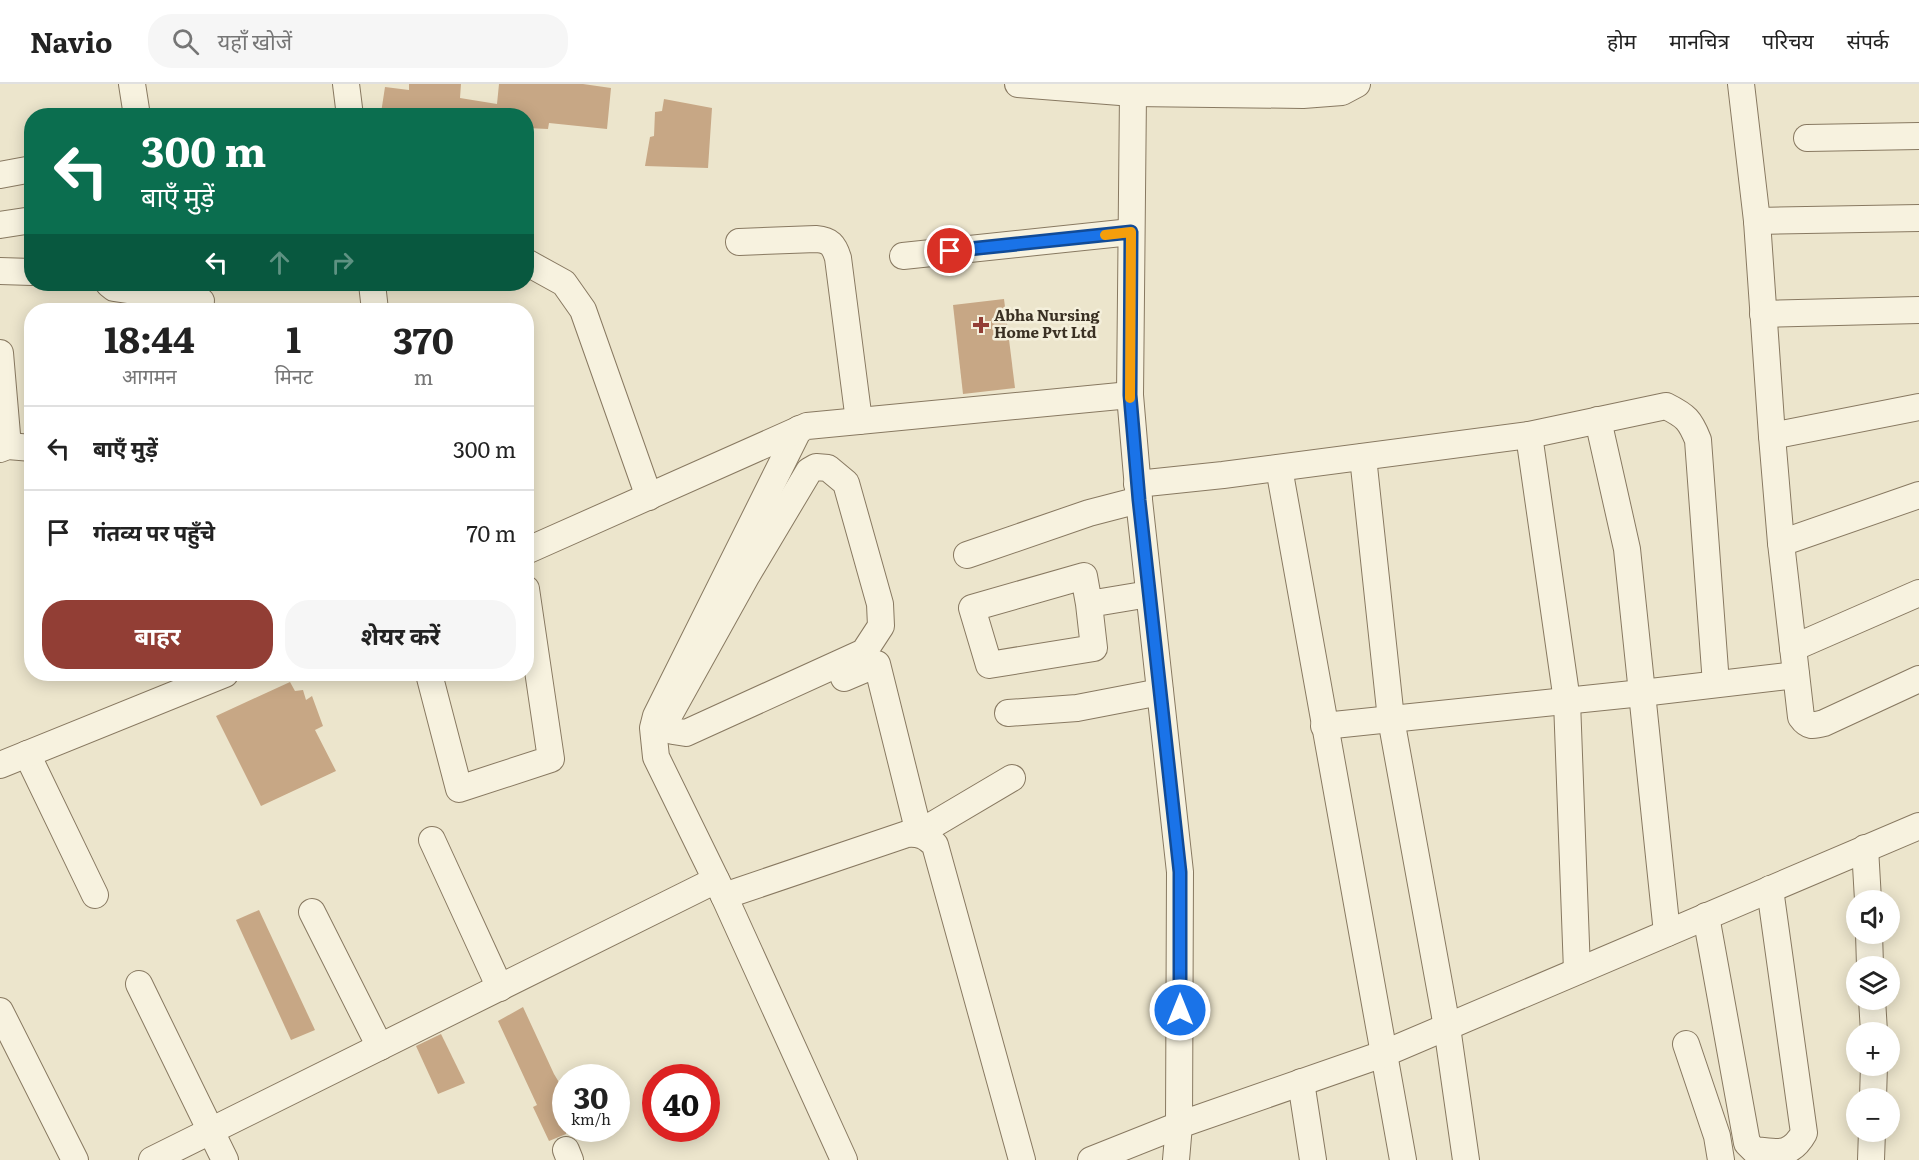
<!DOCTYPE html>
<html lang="hi">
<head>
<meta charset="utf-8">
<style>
	:root { --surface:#fff; --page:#f6f6f6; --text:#222; --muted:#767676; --line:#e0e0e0; --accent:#923e35 }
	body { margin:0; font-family:Literata,"Noto Sans Devanagari",serif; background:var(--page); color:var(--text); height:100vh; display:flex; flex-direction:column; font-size:22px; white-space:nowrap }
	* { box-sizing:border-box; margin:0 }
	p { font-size:20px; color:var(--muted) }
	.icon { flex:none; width:33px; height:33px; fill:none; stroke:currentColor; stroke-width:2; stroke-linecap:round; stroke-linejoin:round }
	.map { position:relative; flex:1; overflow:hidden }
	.details { position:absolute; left:24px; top:219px; width:510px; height:378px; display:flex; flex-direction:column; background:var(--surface); border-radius:24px; box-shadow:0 3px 15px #0003 }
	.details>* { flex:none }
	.banner { position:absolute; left:24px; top:24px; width:510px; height:183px; border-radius:24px; box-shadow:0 3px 15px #0003; background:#0b6e4f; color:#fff; overflow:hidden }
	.controls { position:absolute; left:1846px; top:806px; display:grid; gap:12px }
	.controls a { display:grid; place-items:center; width:54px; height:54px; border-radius:50%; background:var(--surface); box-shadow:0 3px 15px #0003; font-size:30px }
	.speed { position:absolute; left:552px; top:980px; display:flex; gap:12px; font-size:30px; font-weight:700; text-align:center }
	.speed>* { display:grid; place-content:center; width:78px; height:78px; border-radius:50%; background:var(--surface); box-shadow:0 3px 15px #0003; line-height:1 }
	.speed small { font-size:15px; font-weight:400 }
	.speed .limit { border:9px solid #d22; background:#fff; color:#111 }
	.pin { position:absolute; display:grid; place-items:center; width:51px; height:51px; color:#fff; margin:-26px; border:3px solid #fff; border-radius:50%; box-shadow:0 2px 6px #0007 }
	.me { position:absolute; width:66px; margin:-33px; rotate:0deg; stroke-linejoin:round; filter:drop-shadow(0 0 4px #0008) }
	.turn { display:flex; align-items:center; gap:21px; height:126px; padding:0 18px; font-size:27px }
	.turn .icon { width:78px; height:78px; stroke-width:2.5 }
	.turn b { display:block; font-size:42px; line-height:51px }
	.lanes { display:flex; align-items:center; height:57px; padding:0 18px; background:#0003; justify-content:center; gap:30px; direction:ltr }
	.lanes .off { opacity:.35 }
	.eta { display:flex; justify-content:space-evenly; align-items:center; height:102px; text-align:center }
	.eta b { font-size:36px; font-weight:700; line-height:42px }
	.button { display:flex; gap:12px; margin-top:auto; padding:12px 18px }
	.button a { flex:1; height:69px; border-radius:24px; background:var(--accent); color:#fff; font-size:24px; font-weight:700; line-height:69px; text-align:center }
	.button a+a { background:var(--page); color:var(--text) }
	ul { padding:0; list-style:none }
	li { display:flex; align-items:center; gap:18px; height:84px; padding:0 18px; border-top:2px solid var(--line) }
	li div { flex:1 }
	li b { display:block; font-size:22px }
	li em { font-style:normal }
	header { display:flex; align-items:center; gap:36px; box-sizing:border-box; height:84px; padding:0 30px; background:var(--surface); border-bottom:2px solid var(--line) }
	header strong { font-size:28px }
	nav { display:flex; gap:33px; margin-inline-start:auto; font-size:21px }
	.search { width:420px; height:54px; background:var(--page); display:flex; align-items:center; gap:15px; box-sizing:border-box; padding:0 21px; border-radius:24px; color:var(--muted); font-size:22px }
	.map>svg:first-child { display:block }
	.building { fill:#c7a785 }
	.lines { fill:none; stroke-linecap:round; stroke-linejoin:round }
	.minor-casing { stroke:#887961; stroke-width:28 }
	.minor { stroke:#f7f2df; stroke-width:26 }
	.route-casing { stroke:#114b97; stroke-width:15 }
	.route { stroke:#1a73e8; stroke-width:10 }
	.slow { stroke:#f59e0b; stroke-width:10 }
	.poi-dot { fill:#923e35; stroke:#f4efdb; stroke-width:2 }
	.labels { text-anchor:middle; stroke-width:5; stroke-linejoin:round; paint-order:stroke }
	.poi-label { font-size:15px; font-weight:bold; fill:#3a3023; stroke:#f4efdb; text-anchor:start }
</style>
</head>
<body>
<header>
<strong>Navio</strong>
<div class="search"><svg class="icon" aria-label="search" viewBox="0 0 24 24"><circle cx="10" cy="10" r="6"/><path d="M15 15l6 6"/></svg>यहाँ खोजें</div>
<nav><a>होम</a><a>मानचित्र</a><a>परिचय</a><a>संपर्क</a></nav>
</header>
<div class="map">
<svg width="1919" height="1076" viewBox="0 0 1919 1076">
	<rect width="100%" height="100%" fill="#ece5cc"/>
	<g class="building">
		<path d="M409 0H461L460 14 497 20 499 0H583L611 4 607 45 549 39 548 45 527 44V32H395L381 29 385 3 409 6Z"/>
		<path d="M664 15 712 24 708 84 645 82 650 53 654 52 655 28 662 27Z"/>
		<path d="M1004 215 1015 304 963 310 953 221Z"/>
		<path d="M290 598 295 607 303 606 306 616 312 612 323 642 315 646 336 687 261 722 216 632Z"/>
		<path d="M259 826 315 946 291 956 236 836Z"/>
		<path d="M523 923 554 990 566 1010V1050L549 1057 533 1023 537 1021 498 937Z"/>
		<path d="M441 950 465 999 438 1010 416 962Z"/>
	</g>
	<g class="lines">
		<g class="minor-casing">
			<g id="minor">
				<path d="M132 0 137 32"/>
				<path d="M346 0 350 32"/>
				<path d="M1018 0 1133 9 1303 11 1342 8 1357 0"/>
				<path d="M1130 0 1133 9 1130 311 1139 416 1180 788 1179 1041 1176 1076"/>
				<path d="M1741 0 1757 137 1772 352 1781 459 1801 633C1808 643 1813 642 1824 639L1919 595"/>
				<path d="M1807 54 1919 52"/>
				<path d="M0 91 32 85"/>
				<path d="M1757 137 1919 134"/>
				<path d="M0 141 32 136"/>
				<path d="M739 158 816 155C830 156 834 161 838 174L859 337"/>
				<path d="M903 172 1131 148"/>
				<path d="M526 178 564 199 583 226 649 413"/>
				<path d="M0 187 32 188"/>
				<path d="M109 200 114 204 201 217"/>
				<path d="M372 200 375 226"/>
				<path d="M1763 230 1919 226"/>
				<path d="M0 269 8 362"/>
				<path d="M1598 336 1627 465 1667 849"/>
				<path d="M799 345 656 632 653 644 656 673 724 812 844 1076"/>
				<path d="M1529 351 1567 617 1577 887"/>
				<path d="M1772 352 1919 323"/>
				<path d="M0 365 8 362 32 364"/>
				<path d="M1363 373 1391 635 1447 943 1466 1076"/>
				<path d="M816 383 828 384 846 399 880 520 881 542 864 568 686 649 673 647 667 641V635L747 491 809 387Z"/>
				<path d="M1279 384 1403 1076"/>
				<path d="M1137 400 1223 391 1529 351 1666 322C1686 332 1690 336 1698 356L1716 600"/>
				<path d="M1781 459 1919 411"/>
				<path d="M526 467 807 342 1130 311"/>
				<path d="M967 471 1089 429 1139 416"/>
				<path d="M1089 520 1084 492 972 524 989 581 1094 564 1089 520 1149 510"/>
				<path d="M1793 564 1919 509"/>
				<path d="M429 590 459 705 551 675 526 505"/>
				<path d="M844 594 877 580 919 749 1012 694"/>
				<path d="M1008 629 1077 624 1160 608"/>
				<path d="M1324 642 1642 609 1796 591"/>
				<path d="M27 670 95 811"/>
				<path d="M0 681 225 590"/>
				<path d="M432 756 500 904"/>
				<path d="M1865 764 1868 816"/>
				<path d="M724 812 907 750C920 749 926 752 935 761L1022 1076"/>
				<path d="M312 828 380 963"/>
				<path d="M1706 832 1747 1059 1754 1066C1779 1069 1791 1072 1804 1049L1770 805"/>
				<path d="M1869 849 1870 882"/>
				<path d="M139 900 225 1076"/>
				<path d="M1872 915 1874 948"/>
				<path d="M0 927 75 1076"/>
				<path d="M1686 960 1717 1052 1721 1076"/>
				<path d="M1301 998 1313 1076"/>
				<path d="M1873 1014 1874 981"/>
				<path d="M566 1066 570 1076"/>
				<path d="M152 1076 716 796"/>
				<path d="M1091 1076 1179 1041 1383 970 1919 742"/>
				<path d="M1871 1076 1872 1047"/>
			</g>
		</g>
		<use href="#minor" class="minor"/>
	</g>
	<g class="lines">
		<g class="route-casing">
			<path id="route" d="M950 167 1131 148 1130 311 1139 416 1180 788V926"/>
		</g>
		<use href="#route" class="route"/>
		<path class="slow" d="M1105 151 1131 148 1130 314"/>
	</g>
	<path class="poi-dot" d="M978 232h6v6h6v6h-6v6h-6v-6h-6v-6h6z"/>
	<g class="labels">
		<g class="poi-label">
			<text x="994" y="237">Abha Nursing<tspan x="994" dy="17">Home Pvt Ltd</tspan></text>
		</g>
	</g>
</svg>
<div class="controls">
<a><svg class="icon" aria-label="sound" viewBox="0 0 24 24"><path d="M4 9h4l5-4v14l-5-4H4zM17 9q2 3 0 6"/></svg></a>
<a><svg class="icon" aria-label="layers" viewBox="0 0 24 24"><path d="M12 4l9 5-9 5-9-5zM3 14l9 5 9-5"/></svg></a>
<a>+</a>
<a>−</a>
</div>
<div class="speed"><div>30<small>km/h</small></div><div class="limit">40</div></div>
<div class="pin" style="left:950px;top:167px;background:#d93025"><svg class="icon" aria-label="arrive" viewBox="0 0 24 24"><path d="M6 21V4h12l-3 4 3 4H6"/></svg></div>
<svg class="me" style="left:1180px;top:926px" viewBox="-20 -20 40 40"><circle r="17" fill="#1a73e8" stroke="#fff" stroke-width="3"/><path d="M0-11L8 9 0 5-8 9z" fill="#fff"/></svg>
<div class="banner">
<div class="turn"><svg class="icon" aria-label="left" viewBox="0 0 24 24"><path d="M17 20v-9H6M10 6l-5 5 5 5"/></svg><div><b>300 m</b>बाएँ मुड़ें</div></div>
<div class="lanes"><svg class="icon" aria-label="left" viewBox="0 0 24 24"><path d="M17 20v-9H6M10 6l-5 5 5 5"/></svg><svg class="icon off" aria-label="ahead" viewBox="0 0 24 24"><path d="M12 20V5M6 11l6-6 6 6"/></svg><svg class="icon off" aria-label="right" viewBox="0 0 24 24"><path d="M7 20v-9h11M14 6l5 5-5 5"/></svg></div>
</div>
<section class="details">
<div class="eta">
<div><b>18:44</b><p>आगमन</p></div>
<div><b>1</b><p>मिनट</p></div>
<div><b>370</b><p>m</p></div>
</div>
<ul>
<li><svg class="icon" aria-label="left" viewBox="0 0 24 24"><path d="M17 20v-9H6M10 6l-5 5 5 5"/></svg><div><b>बाएँ मुड़ें</b></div><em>300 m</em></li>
<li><svg class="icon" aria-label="arrive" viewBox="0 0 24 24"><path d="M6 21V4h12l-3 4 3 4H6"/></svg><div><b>गंतव्य पर पहुँचे</b></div><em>70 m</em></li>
</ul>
<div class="button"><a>बाहर</a><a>शेयर करें</a></div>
</section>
</div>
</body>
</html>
